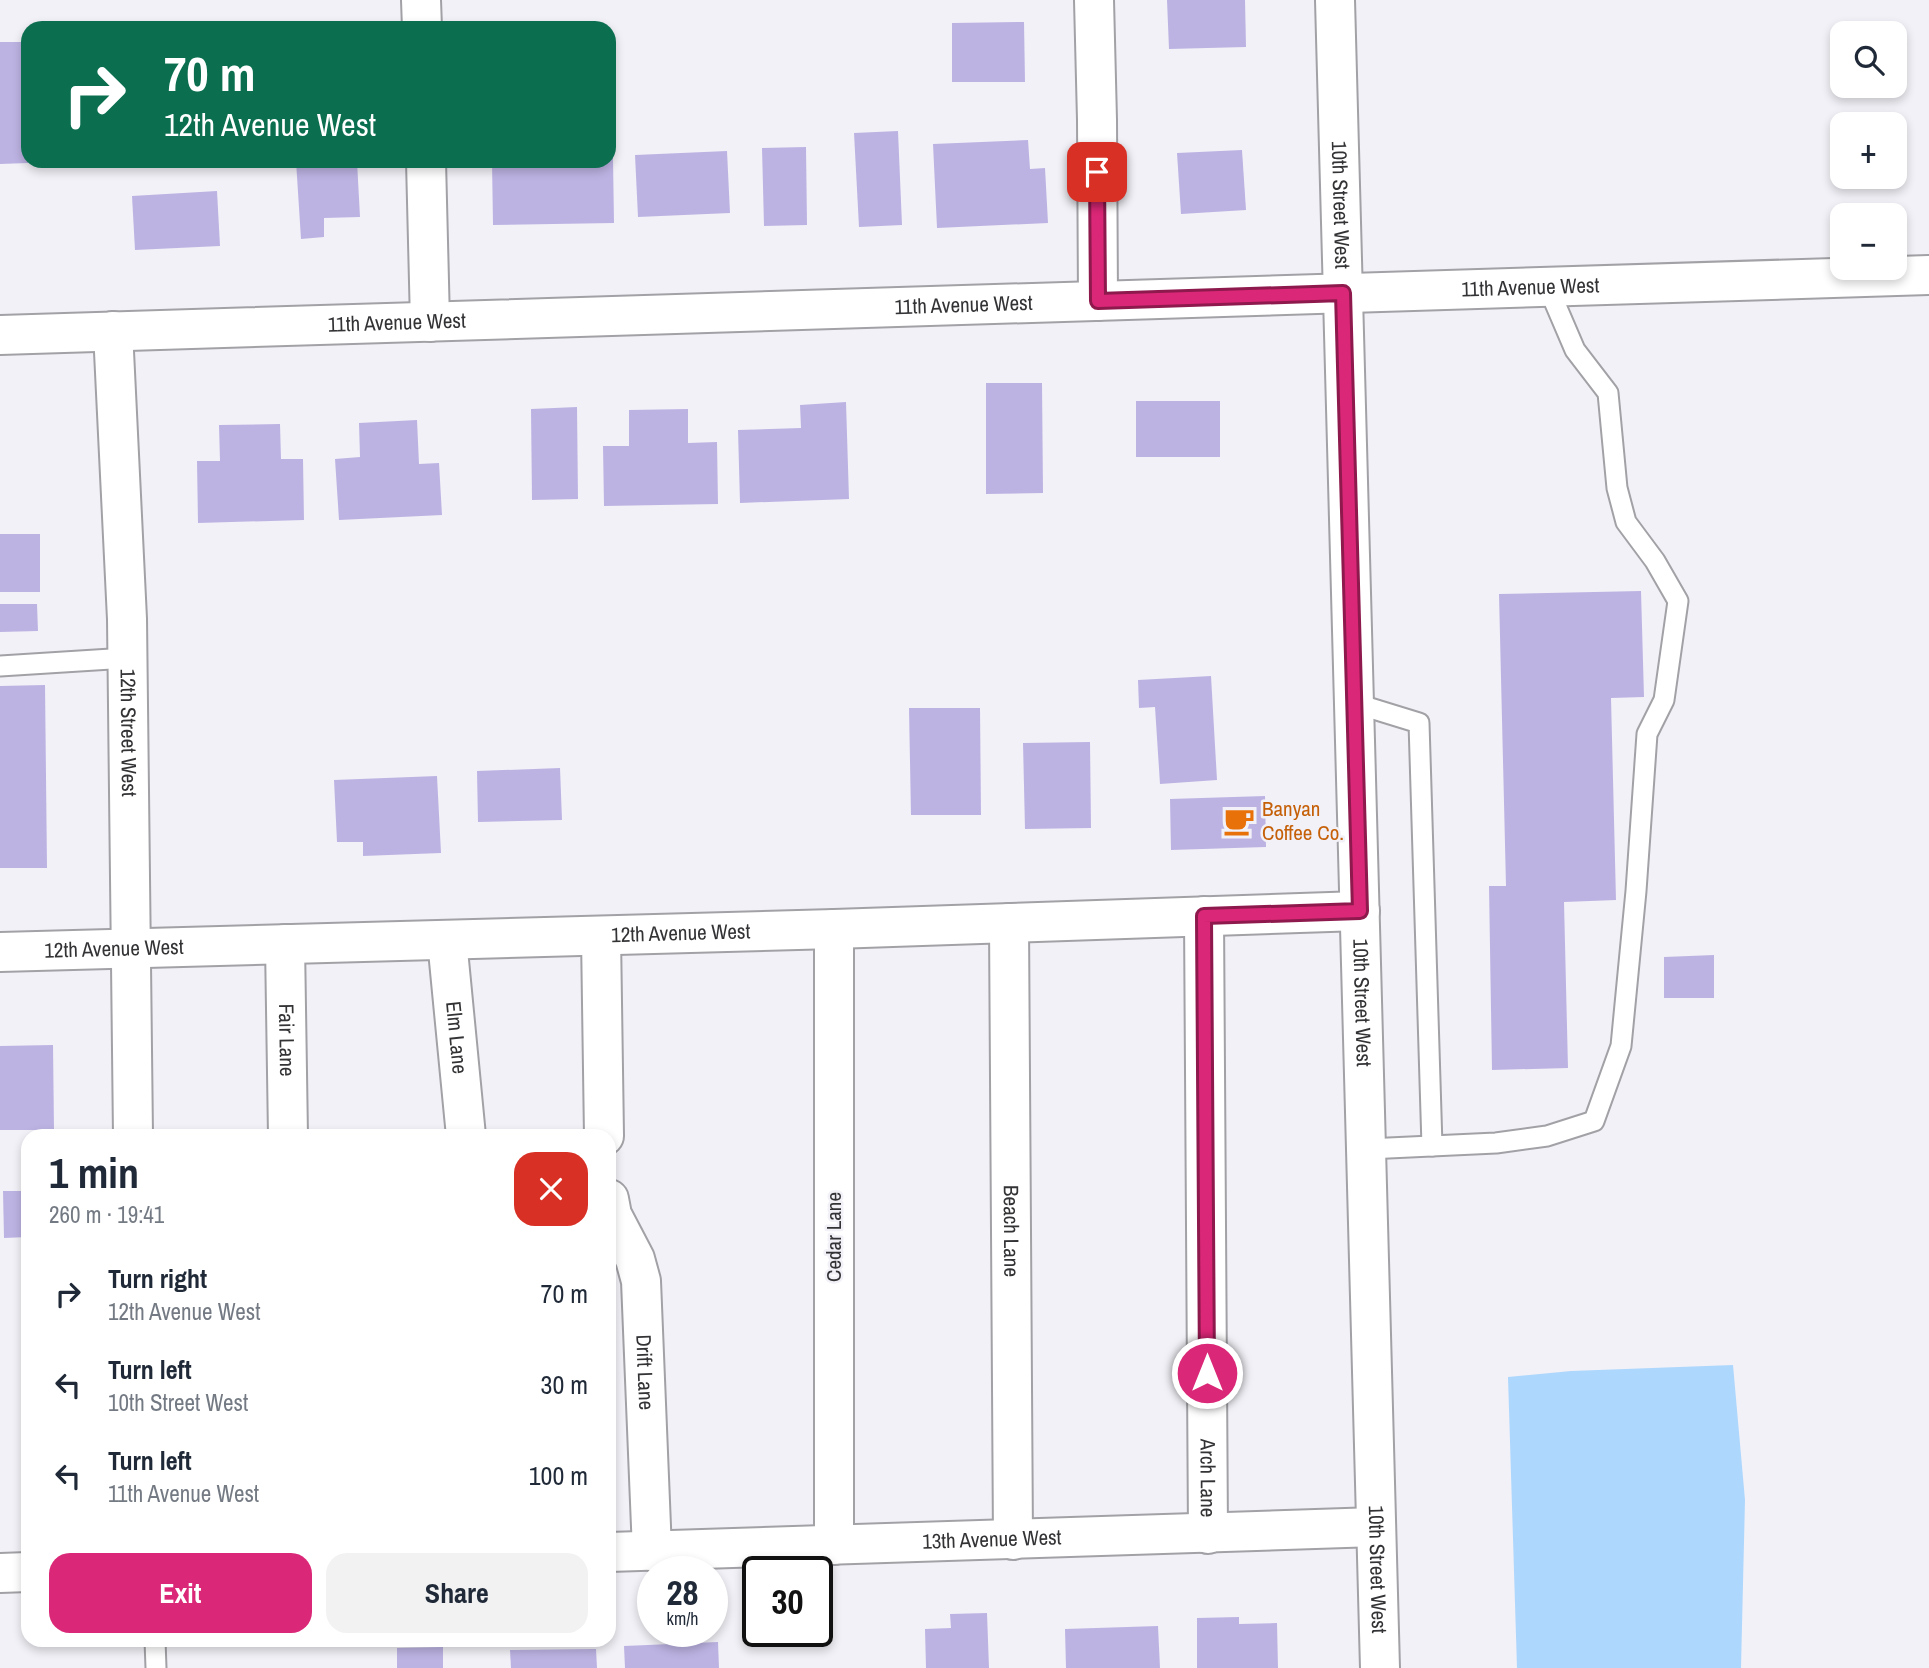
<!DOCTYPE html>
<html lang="en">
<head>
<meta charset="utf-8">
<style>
	:root { --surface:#fff; --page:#f2f2f3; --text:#1f2937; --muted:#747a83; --accent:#db2777 }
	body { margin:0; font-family:"Archivo Narrow",sans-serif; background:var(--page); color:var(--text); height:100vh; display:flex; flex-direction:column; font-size:26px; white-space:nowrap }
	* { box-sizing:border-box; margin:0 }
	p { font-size:23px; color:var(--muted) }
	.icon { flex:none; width:38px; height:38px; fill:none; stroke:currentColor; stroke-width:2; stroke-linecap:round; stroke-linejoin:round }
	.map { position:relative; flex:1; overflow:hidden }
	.sheet { position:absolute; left:21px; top:1129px; width:595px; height:518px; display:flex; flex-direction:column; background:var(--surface); border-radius:21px; box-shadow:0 4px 10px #0003 }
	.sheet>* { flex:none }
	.guide { position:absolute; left:21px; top:21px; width:595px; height:147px; border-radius:21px; box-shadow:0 4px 10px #0003; background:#0b6e4f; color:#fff; overflow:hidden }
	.tools { position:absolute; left:1830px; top:21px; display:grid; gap:14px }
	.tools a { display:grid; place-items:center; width:77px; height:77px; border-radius:14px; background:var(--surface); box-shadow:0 4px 10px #0003; font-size:35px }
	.speed { position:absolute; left:637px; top:1556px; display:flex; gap:14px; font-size:35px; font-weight:700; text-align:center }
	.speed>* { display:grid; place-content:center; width:91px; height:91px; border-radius:50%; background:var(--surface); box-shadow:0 4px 10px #0003; line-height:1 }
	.speed small { font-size:18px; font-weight:400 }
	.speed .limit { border:4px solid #111; border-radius:10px; background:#fff; color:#111 }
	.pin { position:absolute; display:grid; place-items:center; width:60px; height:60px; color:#fff; margin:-30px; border-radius:14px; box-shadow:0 4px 10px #0006 }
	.me { position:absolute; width:77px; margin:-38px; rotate:0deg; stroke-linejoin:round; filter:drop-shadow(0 0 5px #0008) }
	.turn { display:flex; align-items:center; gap:24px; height:147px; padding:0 28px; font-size:32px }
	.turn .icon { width:91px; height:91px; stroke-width:2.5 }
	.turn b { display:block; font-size:49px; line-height:60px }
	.round { display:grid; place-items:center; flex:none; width:74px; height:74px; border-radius:21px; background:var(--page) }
	.overview { display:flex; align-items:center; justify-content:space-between; height:119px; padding:0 28px }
	h1 { font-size:42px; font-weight:800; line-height:52px }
	.action { display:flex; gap:14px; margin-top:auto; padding:14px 28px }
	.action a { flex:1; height:80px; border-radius:21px; background:var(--accent); color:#fff; font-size:28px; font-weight:800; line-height:80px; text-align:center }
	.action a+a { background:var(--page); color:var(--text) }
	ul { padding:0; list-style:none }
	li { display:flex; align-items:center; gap:21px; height:91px; padding:0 28px }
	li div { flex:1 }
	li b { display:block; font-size:26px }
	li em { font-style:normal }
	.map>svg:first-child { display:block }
	.water { fill:#aed7fd }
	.building { fill:#bdb3e3 }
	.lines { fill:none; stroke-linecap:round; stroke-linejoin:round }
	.service-casing { stroke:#a2a1a6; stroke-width:23 }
	.minor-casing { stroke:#a2a1a6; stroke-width:42 }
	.tertiary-casing { stroke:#a2a1a6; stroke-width:42 }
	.service { stroke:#fff; stroke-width:19 }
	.minor { stroke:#fff; stroke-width:38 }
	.tertiary { stroke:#fff; stroke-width:38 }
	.route-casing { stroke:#8e194d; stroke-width:18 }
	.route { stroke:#db2777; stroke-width:12 }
	.labels { text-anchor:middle; stroke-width:5; stroke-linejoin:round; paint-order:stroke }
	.street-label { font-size:21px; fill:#333235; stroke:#f2f1f7 }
	.food-label { font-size:21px; fill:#c56008; stroke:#f2f1f7; text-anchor:start }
</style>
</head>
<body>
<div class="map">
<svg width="1929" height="1668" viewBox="0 0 1929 1668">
	<rect width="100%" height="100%" fill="#f2f1f7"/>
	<path class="water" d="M1733 1365 1745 1500 1741 1668H1517L1508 1377 1571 1371Z"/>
	<g class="building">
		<path d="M1167 0H1245L1246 47 1169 49Z"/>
		<path d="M1024 22 1025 82H952V23Z"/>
		<path d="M0 42H28V163L0 164Z"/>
		<path d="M898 131 902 225 859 227 854 133Z"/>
		<path d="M1028 140 1030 169 1045 168 1048 223 937 228 933 144Z"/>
		<path d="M806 147 807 225 764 226 762 148Z"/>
		<path d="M1242 150 1246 210 1181 214 1177 153Z"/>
		<path d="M727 151 730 213 638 217 635 155Z"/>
		<path d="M609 158H613L614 223 493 225 492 161H609Z"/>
		<path d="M296 161H357L360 217 324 218V237L301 239Z"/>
		<path d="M217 191 220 246 135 250 132 196Z"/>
		<path d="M986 383H1042L1043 493 986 494Z"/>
		<rect x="1136" y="401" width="84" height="56"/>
		<path d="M846 402 849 499 740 503 738 430 801 428 800 405Z"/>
		<path d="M577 407 578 499 532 500 531 409Z"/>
		<path d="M688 409V443L717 442 718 504 604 506 603 446H629V410Z"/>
		<path d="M417 420 419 464 439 463 442 515 339 520 335 459 360 457 359 423Z"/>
		<path d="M280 424 281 459H303L304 520 198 523 197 461H220L219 425Z"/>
		<rect x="0" y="534" width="40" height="58"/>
		<path d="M1641 591 1644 697 1611 698 1616 900 1564 902 1568 1068 1492 1070 1489 886H1506L1499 594Z"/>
		<path d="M0 604H37L38 631 0 632Z"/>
		<path d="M1211 676 1217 780 1160 784 1155 707 1139 708 1138 680Z"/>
		<path d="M45 685 47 868H0V686Z"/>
		<path d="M909 708H980L981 815H911Z"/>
		<path d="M1090 742 1091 828 1025 829 1023 743Z"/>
		<path d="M560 768 562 820 478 822 477 771Z"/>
		<path d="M437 776 441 853 363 856V842H337L334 780Z"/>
		<path d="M1265 796 1266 847 1171 850 1170 799Z"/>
		<path d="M1714 955V998H1664V957Z"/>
		<path d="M53 1045 54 1130H0V1046Z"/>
		<path d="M3 1191H28V1237L4 1238Z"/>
		<path d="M987 1613 989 1668H926L925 1629 951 1628 950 1614Z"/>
		<path d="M1239 1617V1624L1277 1623 1278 1668H1197V1618Z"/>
		<path d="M1158 1626 1160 1668H1066L1065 1629Z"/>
		<path d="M718 1642 719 1668H625L624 1646Z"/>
		<path d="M443 1647V1668H397V1648Z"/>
		<path d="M596 1649 597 1668H511L510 1650Z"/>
	</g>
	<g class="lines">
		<g class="service-casing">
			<g id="service">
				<path d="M0 666 127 658"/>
				<path d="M1354 703 1419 723 1432 1146"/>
				<path d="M1367 1149 1496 1143 1547 1136 1594 1121 1621 1046 1636 891 1647 734 1664 700 1678 601 1655 561 1626 522 1617 488 1608 393 1575 350 1548 287"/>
				<path d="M155 1640 156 1668"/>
			</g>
		</g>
		<g class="minor-casing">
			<g id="minor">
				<path d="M421 0 422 28"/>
				<path d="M1094 0 1097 120 1098 301"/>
				<path d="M426 161 430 322"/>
				<path id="s1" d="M113 331 127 619 133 1136"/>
				<path id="s2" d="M0 335 1929 275"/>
				<path id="s3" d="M1204 916 1208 1534"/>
				<path id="s4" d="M1009 923 1013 1540"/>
				<path d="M601 936 604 1136"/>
				<path id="s5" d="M447 940 466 1136"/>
				<path id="s6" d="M285 944 288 1136"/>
				<path id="s7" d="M0 952 834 929 1360 911"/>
				<path id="s8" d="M609 1199 612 1215 635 1259 641 1281 652 1551"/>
				<path d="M834 1545V929"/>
				<path id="s9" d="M609 1552 1376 1527"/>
				<path d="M0 1573 28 1572"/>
			</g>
		</g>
		<g class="tertiary-casing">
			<g id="tertiary">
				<path id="s10" d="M1335 0 1380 1668"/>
			</g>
		</g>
		<use href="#service" class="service"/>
		<use href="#minor" class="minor"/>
		<use href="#tertiary" class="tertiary"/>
	</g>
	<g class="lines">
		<g class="route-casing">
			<path id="route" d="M1097 172 1098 301 1343 293 1360 911 1204 916 1207 1373"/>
		</g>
		<use href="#route" class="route"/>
	</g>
	<defs>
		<g id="cafe-bare" transform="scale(2.415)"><path d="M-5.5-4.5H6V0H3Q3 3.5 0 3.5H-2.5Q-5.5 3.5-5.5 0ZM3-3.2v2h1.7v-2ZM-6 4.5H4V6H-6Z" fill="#e8710a" stroke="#f2f1f7" stroke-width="2.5" paint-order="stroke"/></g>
	</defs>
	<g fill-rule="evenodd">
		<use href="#cafe-bare" x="1239" y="821"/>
	</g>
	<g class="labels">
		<g class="street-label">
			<text dy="7" stroke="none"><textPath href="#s10" startOffset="205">10th Street West</textPath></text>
			<text dy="7" stroke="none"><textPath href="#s2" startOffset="1531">11th Avenue West</textPath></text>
			<text dy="7" stroke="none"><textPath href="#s2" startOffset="964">11th Avenue West</textPath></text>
			<text dy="7" stroke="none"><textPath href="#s2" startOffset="397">11th Avenue West</textPath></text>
			<text dy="7" stroke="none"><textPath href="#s1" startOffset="402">12th Street West</textPath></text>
			<text dy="7" stroke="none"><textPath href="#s7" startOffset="681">12th Avenue West</textPath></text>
			<text dy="7" stroke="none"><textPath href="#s7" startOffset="114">12th Avenue West</textPath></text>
			<text dy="7" stroke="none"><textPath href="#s10" startOffset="1003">10th Street West</textPath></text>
			<text dy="7" stroke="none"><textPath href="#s5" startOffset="98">Elm Lane</textPath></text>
			<text dy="7" stroke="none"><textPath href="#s6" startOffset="96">Fair Lane</textPath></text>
			<text dy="7" stroke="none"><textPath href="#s4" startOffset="308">Beach Lane</textPath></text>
			<text transform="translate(834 1237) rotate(-90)" y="7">Cedar Lane</text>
			<text dy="7" stroke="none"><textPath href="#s8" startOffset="180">Drift Lane</textPath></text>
			<text dy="7" stroke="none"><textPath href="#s3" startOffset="562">Arch Lane</textPath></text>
			<text dy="7" stroke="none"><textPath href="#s9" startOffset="383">13th Avenue West</textPath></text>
			<text dy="7" stroke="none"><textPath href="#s10" startOffset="1570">10th Street West</textPath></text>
		</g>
		<g class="food-label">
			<text x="1262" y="816">Banyan<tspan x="1262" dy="24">Coffee Co.</tspan></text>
		</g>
	</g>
</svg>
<div class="tools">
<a><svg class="icon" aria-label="search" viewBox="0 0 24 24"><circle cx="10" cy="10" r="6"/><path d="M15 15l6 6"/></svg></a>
<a>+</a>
<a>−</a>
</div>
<div class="speed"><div>28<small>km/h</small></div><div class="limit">30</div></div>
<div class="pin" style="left:1097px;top:172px;background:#d93025"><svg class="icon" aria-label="arrive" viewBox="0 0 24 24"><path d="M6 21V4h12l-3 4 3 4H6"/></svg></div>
<svg class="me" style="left:1207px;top:1373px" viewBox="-20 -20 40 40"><circle r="17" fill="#db2777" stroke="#fff" stroke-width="3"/><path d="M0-11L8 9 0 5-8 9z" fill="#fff"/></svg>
<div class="guide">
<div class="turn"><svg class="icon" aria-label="right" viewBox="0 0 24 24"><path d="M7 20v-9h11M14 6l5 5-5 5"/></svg><div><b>70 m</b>12th Avenue West</div></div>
</div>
<section class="sheet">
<div class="overview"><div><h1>1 min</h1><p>260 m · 19:41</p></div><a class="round" style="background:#d93025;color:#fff"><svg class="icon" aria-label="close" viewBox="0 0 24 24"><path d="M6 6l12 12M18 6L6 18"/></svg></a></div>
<ul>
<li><svg class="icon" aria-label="right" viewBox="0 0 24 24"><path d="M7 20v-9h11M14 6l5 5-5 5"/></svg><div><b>Turn right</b><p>12th Avenue West</p></div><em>70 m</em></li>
<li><svg class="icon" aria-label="left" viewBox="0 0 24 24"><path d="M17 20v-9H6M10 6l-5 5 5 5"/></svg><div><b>Turn left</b><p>10th Street West</p></div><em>30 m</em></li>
<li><svg class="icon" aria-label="left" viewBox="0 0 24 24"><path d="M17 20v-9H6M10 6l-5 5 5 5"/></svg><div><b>Turn left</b><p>11th Avenue West</p></div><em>100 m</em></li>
</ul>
<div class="action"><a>Exit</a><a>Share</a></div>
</section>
</div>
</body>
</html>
